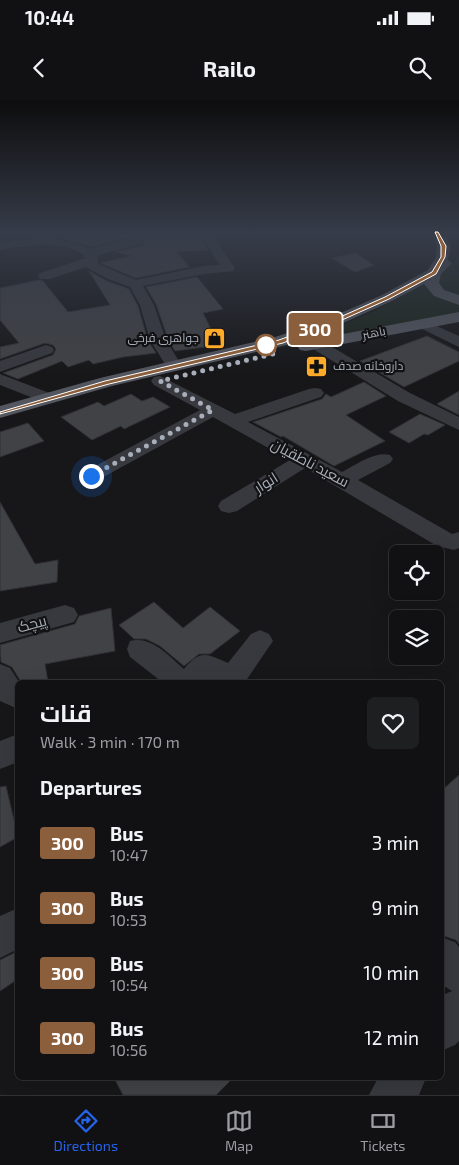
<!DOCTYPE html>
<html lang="en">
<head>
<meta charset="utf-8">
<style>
  :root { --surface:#111113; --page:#1e1f21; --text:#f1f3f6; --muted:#9c9da0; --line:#303133; --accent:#2563eb }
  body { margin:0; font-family:"Exo 2",Cairo,sans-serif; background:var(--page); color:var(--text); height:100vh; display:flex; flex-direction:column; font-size:19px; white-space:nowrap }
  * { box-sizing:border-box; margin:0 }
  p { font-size:16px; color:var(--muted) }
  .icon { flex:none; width:28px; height:28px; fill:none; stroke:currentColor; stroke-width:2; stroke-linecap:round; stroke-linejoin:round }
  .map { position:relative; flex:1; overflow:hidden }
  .panel { position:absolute; left:15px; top:580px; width:429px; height:400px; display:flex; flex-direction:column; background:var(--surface); border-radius:8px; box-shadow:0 5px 20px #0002,0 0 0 1px var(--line) }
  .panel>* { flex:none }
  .badge { padding:0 10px; border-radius:4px; font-size:18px; line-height:32px }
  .buttons { position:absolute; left:389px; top:445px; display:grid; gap:10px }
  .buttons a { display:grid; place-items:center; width:55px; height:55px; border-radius:8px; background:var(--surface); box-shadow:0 5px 20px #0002,0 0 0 1px var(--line); font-size:25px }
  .you { position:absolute; width:25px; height:25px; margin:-12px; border:4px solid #fff; border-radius:50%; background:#1a73e8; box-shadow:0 0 0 8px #1a73e833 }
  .map>.badge { position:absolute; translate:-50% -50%; box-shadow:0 0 0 2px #fff }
  h2 { padding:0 25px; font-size:19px; line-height:45px }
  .round { display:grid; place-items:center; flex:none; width:52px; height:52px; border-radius:8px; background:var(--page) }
  .headline { display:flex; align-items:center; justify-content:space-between; height:85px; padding:0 25px }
  h1 { font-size:24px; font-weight:700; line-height:38px }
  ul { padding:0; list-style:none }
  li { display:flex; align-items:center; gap:15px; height:65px; padding:0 25px }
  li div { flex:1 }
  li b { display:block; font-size:19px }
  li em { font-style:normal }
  li .badge { min-width:55px; font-weight:700; text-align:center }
  .status { display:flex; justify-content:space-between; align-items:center; height:35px; padding:0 25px; background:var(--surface); direction:ltr }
  .status svg { height:14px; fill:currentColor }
  header { display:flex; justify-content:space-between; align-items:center; height:65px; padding:0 25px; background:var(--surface); font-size:22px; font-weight:700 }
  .menu { display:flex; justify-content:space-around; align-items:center; height:70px; border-top:1px solid var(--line); background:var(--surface); font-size:14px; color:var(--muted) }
  .menu a { display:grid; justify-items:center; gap:2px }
  .menu .current { color:var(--accent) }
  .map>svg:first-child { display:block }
</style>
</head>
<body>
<div class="status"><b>10:44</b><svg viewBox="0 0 49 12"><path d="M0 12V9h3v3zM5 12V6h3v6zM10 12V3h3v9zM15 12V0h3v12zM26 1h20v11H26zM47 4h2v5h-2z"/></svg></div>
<header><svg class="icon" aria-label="back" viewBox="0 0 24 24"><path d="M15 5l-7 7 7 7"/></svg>Railo<svg class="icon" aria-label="search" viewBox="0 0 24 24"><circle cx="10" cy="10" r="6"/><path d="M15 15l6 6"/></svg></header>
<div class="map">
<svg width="459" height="995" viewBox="0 0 459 995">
  <rect width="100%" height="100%" fill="#171719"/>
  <path fill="#1c251d" d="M 459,158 L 459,198 C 454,195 444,193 440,189 C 429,178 451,163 459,158 Z
    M 425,181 L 459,202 L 459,213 L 348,233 L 252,254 C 310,237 376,217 425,181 Z"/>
  <path fill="#414246" stroke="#313135" d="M 64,133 L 197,133 L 208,150 L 177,152 L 189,167 L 136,178 L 100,163 L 131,156 L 116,152 L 141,146 L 145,140 L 141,136 L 137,135 L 91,147 L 64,139 Z
    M 355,153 L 374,165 L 355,172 L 332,158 Z
    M 89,171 L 107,181 L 129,189 L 138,206 L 148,241 L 156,253 L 123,257 L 93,264 L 89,260 L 68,267 L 62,261 L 18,279 L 3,273 L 53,255 L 56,249 L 53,245 L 45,243 L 0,259 L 0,247 L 19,243 L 0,220 L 0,188 L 39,180 L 43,181 L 68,212 L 110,205 Z
    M 197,177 L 223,209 L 203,213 L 219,245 L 175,251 L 168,239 L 156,204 L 146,187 Z
    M 427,236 L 459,252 L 459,261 L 404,287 L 360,261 Z
    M 364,282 L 386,296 L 346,315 L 385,341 L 334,366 L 283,336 L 281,337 L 253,322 L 322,299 L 326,294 L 331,297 Z
    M 459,291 L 459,315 L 437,304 Z
    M 131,294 L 142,301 L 153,297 L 170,307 L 124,329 L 121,326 L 92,340 L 61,317 L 98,302 L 104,306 Z
    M 420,314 L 445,325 L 428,335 L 424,334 L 409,343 L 389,332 Z
    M 28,323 L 44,341 L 0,357 L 0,332 Z
    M 0,402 L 35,464 L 58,460 L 57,482 L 0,491 Z
    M 154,502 L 183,528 L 210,507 L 240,531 L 210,554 L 199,554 L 184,566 L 160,546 L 146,539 L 134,539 L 119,525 Z
    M 111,508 L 115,551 L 45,564 L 48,582 L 21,582 L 12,567 L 1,562 L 0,545 L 75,524 L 79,516 Z
    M 459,675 L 459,844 L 456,840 L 441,835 L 441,691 Z
    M 6,686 L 18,737 L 0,747 L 0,687 Z
    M 18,851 L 18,879 L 0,891 L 0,860 Z
    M 114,978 L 233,978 L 216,995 L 123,995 Z"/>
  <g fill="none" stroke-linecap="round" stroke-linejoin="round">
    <path fill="#38393f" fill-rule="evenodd" d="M 199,133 L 211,133 L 235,168 L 234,171 L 204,174 L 143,186 L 154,205 L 166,240 L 182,266 L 180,269 L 168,269 L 150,240 L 140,205 L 130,187 L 108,179 L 86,167 L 50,179 L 40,179 L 38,176 L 40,173 L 86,158 C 71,139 21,146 0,150 L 0,142 L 47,138 L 75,143 L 90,149 L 137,137 L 141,138 L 143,141 L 141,144 L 98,155 L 98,164 L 136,180 L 204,166 L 220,165 Z
      M 290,133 L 279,137 L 273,134 L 274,133 Z
      M 423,220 L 459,236 L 459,247 L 418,227 L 416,224 L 418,221 Z
      M 316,239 L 322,241 L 410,293 L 459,317 L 459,330 L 398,301 L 310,247 L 308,244 L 310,241 Z
      M 46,245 L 52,247 L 54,250 L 52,253 L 0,272 L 0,261 Z
      M 0,274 L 52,294 L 55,298 L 52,302 L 46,303 L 0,285 Z
      M 160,276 L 235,314 L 309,289 L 315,288 L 321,289 L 324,293 L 321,297 L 248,322 L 342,372 C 356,365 374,351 390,355 L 393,359 L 390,363 L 358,380 L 452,434 L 459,432 L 459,448 L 454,450 L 437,446 L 305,368 L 237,411 L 229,413 L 221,411 L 218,406 L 221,401 L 290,360 L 213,317 L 98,380 L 91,382 L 84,380 L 81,376 L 84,372 L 200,310 L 154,285 L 151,281 L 154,277 Z
      M 65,505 L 74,508 L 78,515 L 74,522 L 0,543 L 0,523 Z
      M 260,530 L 269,534 L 273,541 L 245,582 L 217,582 L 209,579 L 206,582 L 162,582 L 130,557 L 127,549 L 130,541 C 151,535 169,556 184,569 C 201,549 206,554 228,563 L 251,534 Z
      M 0,564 L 10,568 L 19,582 L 18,582 L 18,609 L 0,601 Z
      M 18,634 L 18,662 L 0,669 L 0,641 Z
      M 18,808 L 18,849 L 0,858 L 0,816 Z
      M 441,837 L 455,842 L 459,847 L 459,941 L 455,945 L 441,951 L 441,898 L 445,894 L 452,891 L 441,884 Z
      M 378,978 L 426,978 L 419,995 L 369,995 Z"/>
    <path fill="#53565e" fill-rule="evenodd" d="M 431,133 L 444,133 L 451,146 L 448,160 L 452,163 L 441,174 L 439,183 L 444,190 L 459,195 L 459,205 L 434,196 L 424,184 L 392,201 L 330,229 L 286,245 L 112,286 L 0,318 L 0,306 L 100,278 L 275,237 L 318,223 L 382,195 L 428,170 L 436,157 L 437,146 Z
      M 459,212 L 459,222 L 306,251 L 300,250 L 297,246 L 300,242 L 306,241 Z"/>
  </g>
  <linearGradient id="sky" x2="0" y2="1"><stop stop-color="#0d0d0e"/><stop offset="0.49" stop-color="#363c49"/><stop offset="1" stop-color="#363c49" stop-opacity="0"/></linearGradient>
  <rect width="459" height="273" fill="url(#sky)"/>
  <path fill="#8b5e3c" stroke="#fff" d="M 435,132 L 438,132 L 446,146 L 445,157 L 436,174 L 389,199 L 342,220 L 283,243 L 109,284 L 0,314 L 0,312 L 105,281 L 279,240 L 338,218 L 385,197 L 432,172 L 441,157 L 441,146 Z"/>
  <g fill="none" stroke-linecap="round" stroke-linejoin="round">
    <path stroke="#a8afba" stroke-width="5" stroke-dasharray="0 9" d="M 91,376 L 213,310 L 160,281 L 277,253 L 266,245"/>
  </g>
  <defs>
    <symbol id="shop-square" viewBox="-11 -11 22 22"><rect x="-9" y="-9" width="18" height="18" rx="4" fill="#ffab29" stroke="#121214"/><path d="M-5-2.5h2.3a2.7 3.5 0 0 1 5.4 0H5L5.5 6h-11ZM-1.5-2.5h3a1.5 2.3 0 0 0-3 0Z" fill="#111"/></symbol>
    <symbol id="pharmacy-square" viewBox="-11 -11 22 22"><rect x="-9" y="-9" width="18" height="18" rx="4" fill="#ffab29" stroke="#121214"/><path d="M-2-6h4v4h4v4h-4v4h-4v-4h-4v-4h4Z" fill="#111"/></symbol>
  </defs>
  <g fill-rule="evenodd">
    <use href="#shop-square" x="202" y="226" width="25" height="25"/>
    <use href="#pharmacy-square" x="304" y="254" width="25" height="25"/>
  </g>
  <circle fill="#fff" stroke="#8b5e3c" stroke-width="2.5" cx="266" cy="245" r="10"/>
  <g text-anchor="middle" stroke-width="4.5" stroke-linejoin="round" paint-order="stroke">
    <g font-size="12" fill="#a8afba" stroke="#121214">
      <text transform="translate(374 233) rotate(-11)" y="4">باهنر</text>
    </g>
    <g font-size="12" fill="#a8afba" stroke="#121214" text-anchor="end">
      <text x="199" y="242">جواهری فرخی</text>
      <text x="333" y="270" text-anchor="start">داروخانه صدف</text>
    </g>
    <g font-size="15" fill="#a8afba" stroke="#121214">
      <text transform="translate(310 363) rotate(28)" y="5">سعید ناطقیان</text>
      <text transform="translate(266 383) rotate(-32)" y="5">انوار</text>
      <text transform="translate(32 524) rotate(-15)" y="5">پیچک</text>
    </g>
  </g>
</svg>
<div class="buttons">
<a><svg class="icon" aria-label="locate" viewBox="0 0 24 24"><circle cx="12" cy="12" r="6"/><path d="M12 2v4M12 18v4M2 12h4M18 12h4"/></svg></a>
<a><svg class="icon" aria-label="layers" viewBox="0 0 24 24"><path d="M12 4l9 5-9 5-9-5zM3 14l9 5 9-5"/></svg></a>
</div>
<div class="you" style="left:91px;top:376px"></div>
<b class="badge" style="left:315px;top:229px;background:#8b5e3c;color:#fff">300</b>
<section class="panel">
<div class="headline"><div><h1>قنات</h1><p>Walk · 3 min · 170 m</p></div><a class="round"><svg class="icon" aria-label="heart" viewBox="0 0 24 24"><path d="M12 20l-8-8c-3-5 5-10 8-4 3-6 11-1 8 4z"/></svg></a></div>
<h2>Departures</h2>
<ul>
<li><span class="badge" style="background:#8b5e3c;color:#fff">300</span><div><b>Bus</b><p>10:47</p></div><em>3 min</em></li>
<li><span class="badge" style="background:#8b5e3c;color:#fff">300</span><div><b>Bus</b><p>10:53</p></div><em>9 min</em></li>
<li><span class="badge" style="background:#8b5e3c;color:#fff">300</span><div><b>Bus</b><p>10:54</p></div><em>10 min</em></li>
<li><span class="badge" style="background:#8b5e3c;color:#fff">300</span><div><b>Bus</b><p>10:56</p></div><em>12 min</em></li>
</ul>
</section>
</div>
<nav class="menu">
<a class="current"><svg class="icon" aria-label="directions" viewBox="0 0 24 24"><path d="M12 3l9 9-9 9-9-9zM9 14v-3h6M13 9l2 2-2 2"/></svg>Directions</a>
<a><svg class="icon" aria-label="map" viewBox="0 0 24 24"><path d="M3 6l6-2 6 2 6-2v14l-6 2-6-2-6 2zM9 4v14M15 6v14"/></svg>Map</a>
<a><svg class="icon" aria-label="tickets" viewBox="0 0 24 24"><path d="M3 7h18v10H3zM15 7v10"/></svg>Tickets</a>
</nav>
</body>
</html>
